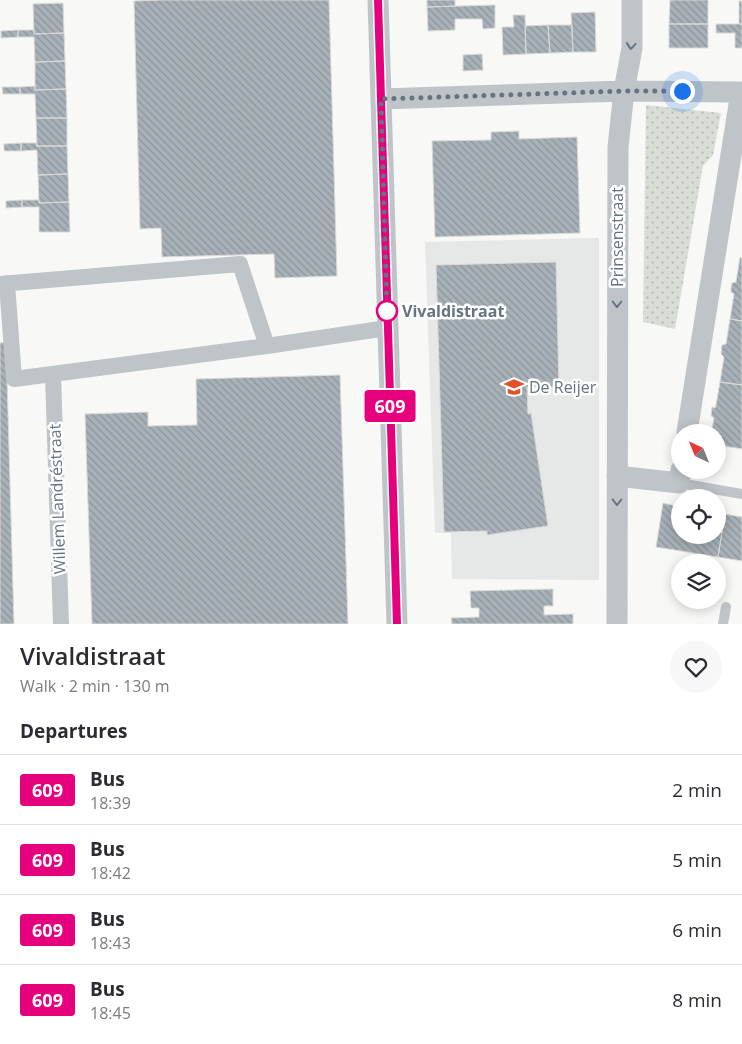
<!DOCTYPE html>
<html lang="en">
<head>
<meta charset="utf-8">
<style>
  :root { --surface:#fff; --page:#f7f7f7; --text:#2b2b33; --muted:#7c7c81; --line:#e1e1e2 }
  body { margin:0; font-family:"Open Sans",sans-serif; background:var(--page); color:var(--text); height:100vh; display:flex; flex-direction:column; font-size:19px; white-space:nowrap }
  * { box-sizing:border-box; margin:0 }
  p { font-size:16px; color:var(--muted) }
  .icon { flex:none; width:28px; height:28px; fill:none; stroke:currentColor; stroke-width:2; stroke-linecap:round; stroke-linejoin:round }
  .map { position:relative; height:624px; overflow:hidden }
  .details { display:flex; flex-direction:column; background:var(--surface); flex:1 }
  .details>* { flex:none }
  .badge { padding:0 10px; border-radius:4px; font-size:18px; line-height:32px }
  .needle { width:32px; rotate:317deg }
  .controls { position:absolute; left:671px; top:424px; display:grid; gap:10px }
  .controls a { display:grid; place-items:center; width:55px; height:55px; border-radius:50%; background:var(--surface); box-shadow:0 2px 12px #0003; font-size:25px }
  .you { position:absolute; width:25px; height:25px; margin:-12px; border:4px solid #fff; border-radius:50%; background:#1a73e8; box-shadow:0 0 0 8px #1a73e833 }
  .map>.badge { position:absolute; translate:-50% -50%; box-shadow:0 0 0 2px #fff }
  h2 { padding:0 20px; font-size:19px; line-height:45px }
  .round { display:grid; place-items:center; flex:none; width:52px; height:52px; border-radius:26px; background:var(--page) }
  .head { display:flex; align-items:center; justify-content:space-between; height:85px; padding:0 20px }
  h1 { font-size:24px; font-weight:600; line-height:38px }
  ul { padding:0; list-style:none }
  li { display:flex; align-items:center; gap:15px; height:70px; padding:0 20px; border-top:1px solid var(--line) }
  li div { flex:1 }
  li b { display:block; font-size:19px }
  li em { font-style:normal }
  li .badge { min-width:55px; font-weight:700; text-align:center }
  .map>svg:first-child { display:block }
</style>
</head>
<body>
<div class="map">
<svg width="742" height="624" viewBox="0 0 742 624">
  <defs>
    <pattern id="grass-dots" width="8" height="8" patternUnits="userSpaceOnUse" patternTransform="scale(1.25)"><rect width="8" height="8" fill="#d8ddd5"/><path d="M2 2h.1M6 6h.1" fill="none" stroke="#b3b8b2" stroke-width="1.8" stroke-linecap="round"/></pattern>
    <pattern id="building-back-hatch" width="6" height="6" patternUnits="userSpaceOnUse" patternTransform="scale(1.25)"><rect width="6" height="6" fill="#a8b1b7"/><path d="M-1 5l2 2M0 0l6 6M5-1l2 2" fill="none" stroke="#8c959a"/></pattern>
  </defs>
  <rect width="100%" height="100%" fill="#f8f8f6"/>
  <path fill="#e6e7e7" d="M 599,238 L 599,580 L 452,579 L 451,533 L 435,533 L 425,242 Z"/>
  <path fill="url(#grass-dots)" d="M 646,105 L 721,113 L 713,155 L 703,166 L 675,329 L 643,322 Z"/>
  <path fill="url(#building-back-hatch)" stroke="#dadad8" d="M 162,0 L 329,0 L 337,276 L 275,278 L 274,254 L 162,257 L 161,228 L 140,229 L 134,1 Z
    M 427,0 L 455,0 L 455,6 L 427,7 Z
    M 670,0 L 708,0 L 708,24 L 669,24 Z
    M 739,1 L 742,1 L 742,24 L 739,24 Z
    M 63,3 L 64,33 L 34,34 L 33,4 Z
    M 495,5 L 495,28 L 483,29 L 482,19 L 455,19 L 455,30 L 428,31 L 427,7 Z
    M 595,12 L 596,52 L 573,52 L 571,13 Z
    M 513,15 L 525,15 L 526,54 L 503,55 L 502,27 L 514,27 Z
    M 669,24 L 708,24 L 708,48 L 669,48 Z
    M 716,24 L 742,24 L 742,48 L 735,48 L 735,33 L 716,33 Z
    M 548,25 L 572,25 L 573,52 L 550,53 Z
    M 548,25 L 550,53 L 526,54 L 525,26 Z
    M 18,30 L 18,37 L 1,38 L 1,31 Z
    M 18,30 L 34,30 L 34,34 L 64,33 L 65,61 L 35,62 L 34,37 L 18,37 Z
    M 482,54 L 483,70 L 463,71 L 463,55 Z
    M 65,61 L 66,89 L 35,90 L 35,62 Z
    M 35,86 L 35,90 L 66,89 L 67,118 L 36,118 L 35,94 L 20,94 L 20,87 Z
    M 2,87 L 20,87 L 20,94 L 3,94 Z
    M 36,118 L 67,118 L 67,146 L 37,146 Z
    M 519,131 L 519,139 L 577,137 L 580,233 L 435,237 L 432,141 L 491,140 L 491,132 Z
    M 21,143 L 21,151 L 4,151 L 4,144 Z
    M 21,143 L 37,143 L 37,146 L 67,146 L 68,174 L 38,175 L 37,150 L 21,151 Z
    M 68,174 L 69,202 L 39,203 L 38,175 Z
    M 22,200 L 22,207 L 6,208 L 6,201 Z
    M 22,200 L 39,200 L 39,203 L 69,202 L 70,232 L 39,232 L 39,207 L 22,207 Z
    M 740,257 L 742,258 L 742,321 L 730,319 L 734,294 L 731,292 L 731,288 L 732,283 L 736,282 Z
    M 556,262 L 559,387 L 527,387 L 528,414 L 531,413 L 548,526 L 487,535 L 487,531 L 444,532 L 436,265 Z
    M 730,319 L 742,321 L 742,385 L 720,382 L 724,357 L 721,354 L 722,345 L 726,344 Z
    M 6,342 L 14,624 L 0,624 L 0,343 Z
    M 340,375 L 348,624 L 92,624 L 85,414 L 148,412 L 148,426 L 197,425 L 196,379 Z
    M 720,382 L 742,385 L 742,449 L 718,445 L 718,432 L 711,432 L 714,419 L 713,417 L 711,416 L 712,407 L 715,408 L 716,405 Z
    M 663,503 L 680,507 L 680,535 L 718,535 L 718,513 L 725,514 L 718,557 L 656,547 Z
    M 725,514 L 742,517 L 742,561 L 718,557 Z
    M 553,589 L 553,606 L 544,606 L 544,615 L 573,614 L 573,624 L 452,624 L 451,618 L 479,617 L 479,608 L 471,608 L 470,591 Z"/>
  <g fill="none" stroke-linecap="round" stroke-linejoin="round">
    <path stroke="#bfc4c8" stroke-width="10" d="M 679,483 L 742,494
      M 723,624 L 726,607"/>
    <path stroke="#bfc4c8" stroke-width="16" d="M 7,283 L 14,379 L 267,346
      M 0,284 L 240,264 L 267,346 L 387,328
      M 53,375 L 61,624"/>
    <path stroke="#bfc4c8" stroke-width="21" d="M 378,0 L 397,624
      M 381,99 L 624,91 L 742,92
      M 687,432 L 741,92
      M 617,476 L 679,483 L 681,470
      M 617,624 L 618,147 L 624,91 L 632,48 L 632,0"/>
  </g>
  <defs><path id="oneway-chevron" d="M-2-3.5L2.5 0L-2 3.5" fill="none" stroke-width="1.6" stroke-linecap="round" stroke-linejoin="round" transform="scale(1.25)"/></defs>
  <g stroke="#647480">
    <use href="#oneway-chevron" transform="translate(631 46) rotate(95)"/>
    <use href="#oneway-chevron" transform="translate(617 304) rotate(90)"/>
    <use href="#oneway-chevron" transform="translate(617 502) rotate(90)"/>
  </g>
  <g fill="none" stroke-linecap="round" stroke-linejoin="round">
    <defs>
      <path id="line" d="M 378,0 L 397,624"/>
    </defs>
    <use href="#line" stroke="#fff" stroke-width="11"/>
    <use href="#line" stroke="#e6007e" stroke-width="8"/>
    <path stroke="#647480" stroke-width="5" stroke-dasharray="0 9" d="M 387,311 L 381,99 L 624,91 L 682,91"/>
  </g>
  <defs>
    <symbol id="school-bare" viewBox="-9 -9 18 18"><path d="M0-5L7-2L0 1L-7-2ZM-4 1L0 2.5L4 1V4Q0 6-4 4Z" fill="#e0522e" stroke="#fff" stroke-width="2.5" paint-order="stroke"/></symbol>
  </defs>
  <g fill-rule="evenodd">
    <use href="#school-bare" x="500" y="373" width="28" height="28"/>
  </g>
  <circle fill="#fff" stroke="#e6007e" stroke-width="2.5" cx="387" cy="311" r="10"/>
  <g text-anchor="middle" stroke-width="5" stroke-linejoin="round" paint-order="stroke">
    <g font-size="16" fill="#647480" stroke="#fff">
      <text transform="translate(617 237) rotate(-90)" y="6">Prinsenstraat</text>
      <text transform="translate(57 499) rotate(-92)" y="6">Willem Landréstraat</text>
    </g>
    <g font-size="16" font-weight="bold" fill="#647480" stroke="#fff" text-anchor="start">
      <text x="402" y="317">Vivaldistraat</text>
    </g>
    <g font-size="16" fill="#647480" stroke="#fff" text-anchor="start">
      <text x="529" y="393">De Reijer</text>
    </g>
  </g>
</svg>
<div class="controls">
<a><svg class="needle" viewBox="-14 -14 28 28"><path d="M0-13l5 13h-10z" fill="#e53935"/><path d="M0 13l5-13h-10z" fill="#7c7c81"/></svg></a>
<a><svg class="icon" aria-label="locate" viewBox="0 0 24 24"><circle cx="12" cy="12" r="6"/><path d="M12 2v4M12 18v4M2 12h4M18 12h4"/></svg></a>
<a><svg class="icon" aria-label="layers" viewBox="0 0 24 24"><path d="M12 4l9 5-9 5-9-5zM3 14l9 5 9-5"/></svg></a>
</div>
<div class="you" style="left:682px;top:91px"></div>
<b class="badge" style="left:390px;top:406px;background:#e6007e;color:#fff">609</b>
</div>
<section class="details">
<div class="head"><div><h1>Vivaldistraat</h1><p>Walk · 2 min · 130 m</p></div><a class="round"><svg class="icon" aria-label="heart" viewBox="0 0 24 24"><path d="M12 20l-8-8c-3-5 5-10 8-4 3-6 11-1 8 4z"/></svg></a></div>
<h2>Departures</h2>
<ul>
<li><span class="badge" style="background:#e6007e;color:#fff">609</span><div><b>Bus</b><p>18:39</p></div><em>2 min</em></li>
<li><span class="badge" style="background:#e6007e;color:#fff">609</span><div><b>Bus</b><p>18:42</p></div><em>5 min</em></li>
<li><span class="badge" style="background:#e6007e;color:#fff">609</span><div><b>Bus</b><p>18:43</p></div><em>6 min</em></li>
<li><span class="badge" style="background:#e6007e;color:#fff">609</span><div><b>Bus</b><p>18:45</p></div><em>8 min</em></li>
</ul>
</section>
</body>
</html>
